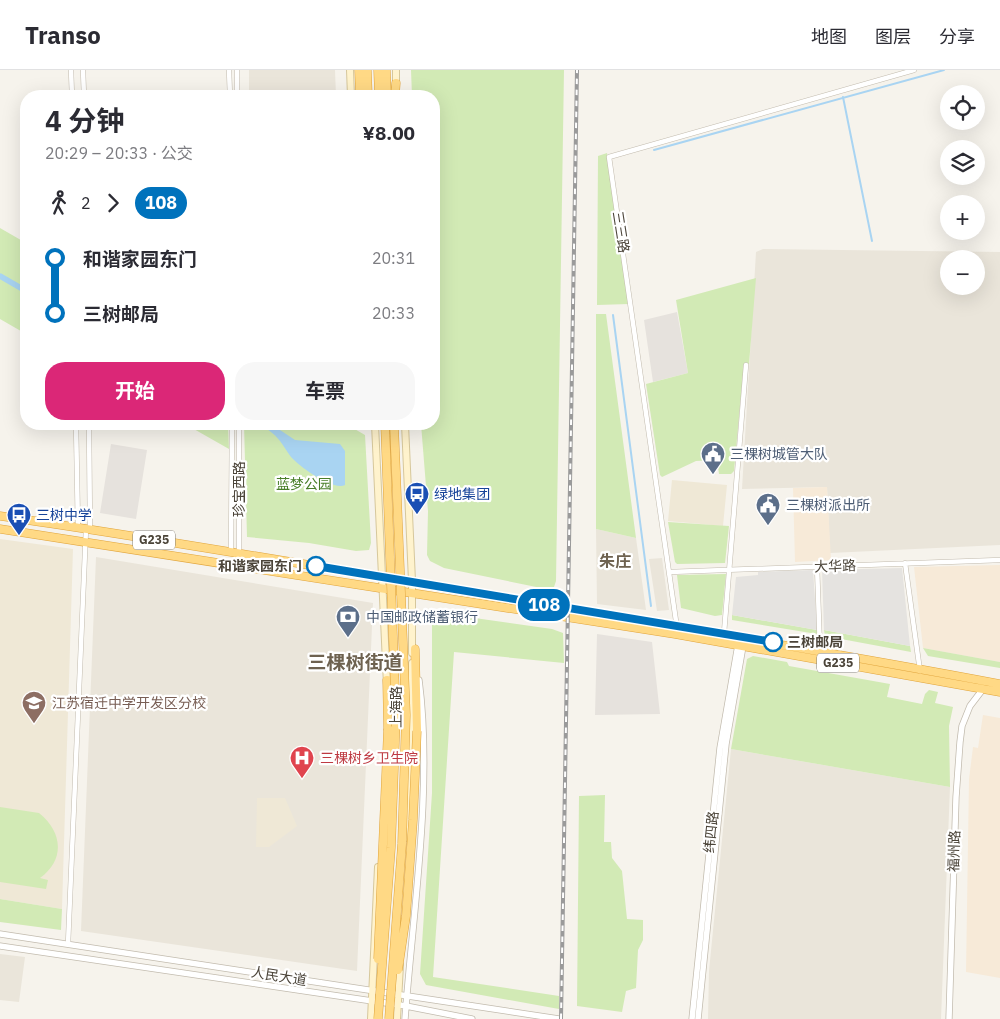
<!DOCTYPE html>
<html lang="zh">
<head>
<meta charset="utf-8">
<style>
  :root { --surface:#fff; --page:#f7f7f7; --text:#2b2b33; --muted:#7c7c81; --line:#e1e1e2; --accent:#db2777 }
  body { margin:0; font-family:"IBM Plex Sans","Noto Sans SC",sans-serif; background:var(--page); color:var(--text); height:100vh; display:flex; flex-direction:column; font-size:19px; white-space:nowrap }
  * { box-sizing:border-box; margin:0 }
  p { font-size:16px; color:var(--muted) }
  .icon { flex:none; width:28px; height:28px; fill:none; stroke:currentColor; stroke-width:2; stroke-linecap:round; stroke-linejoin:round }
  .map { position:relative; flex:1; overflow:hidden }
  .drawer { position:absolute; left:20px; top:20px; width:420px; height:340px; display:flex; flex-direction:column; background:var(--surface); border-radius:20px; box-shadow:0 5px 20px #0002 }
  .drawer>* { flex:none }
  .badge { padding:0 10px; border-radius:16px; font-size:18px; line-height:32px }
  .tools { position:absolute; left:940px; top:15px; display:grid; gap:10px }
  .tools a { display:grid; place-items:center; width:45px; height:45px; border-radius:50%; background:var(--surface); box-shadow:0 5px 20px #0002; font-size:25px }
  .map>.badge { position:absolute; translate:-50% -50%; box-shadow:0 0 0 2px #fff }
  .legs { display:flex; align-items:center; gap:8px; height:55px; padding:0 25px; font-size:16px }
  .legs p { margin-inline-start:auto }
  .overview { display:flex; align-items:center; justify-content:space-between; height:85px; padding:0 25px }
  h1 { font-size:28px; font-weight:700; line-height:38px }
  .action { display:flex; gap:10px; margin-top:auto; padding:10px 25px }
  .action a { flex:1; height:58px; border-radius:20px; background:var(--accent); color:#fff; font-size:20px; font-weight:700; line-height:58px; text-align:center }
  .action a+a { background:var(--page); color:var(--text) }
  ul { padding:0 25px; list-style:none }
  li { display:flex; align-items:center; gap:18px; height:55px; font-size:19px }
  li i { display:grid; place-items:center; width:8px; height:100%; margin:0 6px; background:currentColor }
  li i::after { content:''; width:12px; height:12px; margin:-6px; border:4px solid; border-radius:50%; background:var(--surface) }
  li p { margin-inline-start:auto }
  li:first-child i { background:linear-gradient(#0000 50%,currentColor 0) }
  li:last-child i { background:linear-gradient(currentColor 50%,#0000 0) }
  header { display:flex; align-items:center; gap:30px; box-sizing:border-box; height:70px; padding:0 25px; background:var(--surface); border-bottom:1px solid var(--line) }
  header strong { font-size:24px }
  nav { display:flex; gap:28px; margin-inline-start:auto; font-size:18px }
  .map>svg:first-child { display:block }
</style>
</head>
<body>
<header>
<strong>Transo</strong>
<nav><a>地图</a><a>图层</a><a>分享</a></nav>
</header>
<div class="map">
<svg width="1000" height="949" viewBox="0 0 1000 949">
  <rect width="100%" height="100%" fill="#f6f3ec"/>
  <path fill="#eae5da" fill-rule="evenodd" d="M 249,0 L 335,0 L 336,26 L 249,26 Z
    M 763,179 L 1000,182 L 1000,475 L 830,483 L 827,417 L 742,419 L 756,182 ZM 949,189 L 976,189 L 976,216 L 949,216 Z
    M 596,459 L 636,468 L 646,540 L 597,534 Z
    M 96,487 L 373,533 L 357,901 L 81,861 Z
    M 662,488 L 669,540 L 657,541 L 649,489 Z
    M 731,679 L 950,717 L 941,949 L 708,949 L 709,901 Z
    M 0,884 L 25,887 L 19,932 L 0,930 Z"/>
  <path fill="#f7ead8" d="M 827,417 L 831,490 L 795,492 L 793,418 Z
    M 1000,495 L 1000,592 L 923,578 L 914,497 Z
    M 983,645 L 1000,648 L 1000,908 L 966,902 L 969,709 L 973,677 L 978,678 Z"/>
  <path fill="#e6e2dd" d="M 677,242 L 688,303 L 653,312 L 644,250 Z
    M 111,374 L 147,380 L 136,449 L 100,443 Z
    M 597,564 L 652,572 L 660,644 L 595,645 Z"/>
  <path fill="#efe8d6" d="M 672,410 L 727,415 L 723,456 L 668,451 Z
    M 0,469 L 73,479 L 62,839 L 0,829 Z
    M 257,728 L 285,728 L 297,756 L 269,777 L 256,777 Z"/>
  <path fill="#d2eab5" d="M 411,0 L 564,0 L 556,511 L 554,517 L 551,520 L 444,498 L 430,491 L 427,485 L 428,441 L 421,354 L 434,354 L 434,26 L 412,26 Z
    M 607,83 L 629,234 L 597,235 L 598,86 Z
    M 0,158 L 26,173 L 26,264 L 0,249 Z
    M 756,208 L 749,294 L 744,294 L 734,401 L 731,404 L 719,404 L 717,390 L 696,391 L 662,407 L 660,405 L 646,314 L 688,303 L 676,230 Z
    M 596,244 L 606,244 L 636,468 L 596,459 Z
    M 185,354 L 228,354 L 229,379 Z
    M 244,354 L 346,354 L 365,365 L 371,473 L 369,480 L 356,481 L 309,473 L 247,467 Z
    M 668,452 L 729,456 L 725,493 L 677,494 L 675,492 Z
    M 726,504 L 722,545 L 715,546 L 681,538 L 677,505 Z
    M 439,543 L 552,559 L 563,563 L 564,593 L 454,582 L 433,907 L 559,926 L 559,939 L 426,915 L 420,904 L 432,723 L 432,550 Z
    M 732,545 L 817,560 L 817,564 L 732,550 Z
    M 824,560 L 910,576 L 911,582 L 825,566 Z
    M 923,578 L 1000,592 L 1000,598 L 928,586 Z
    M 753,586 L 787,592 L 789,596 L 890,614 L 887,627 L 922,634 L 925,624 L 929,620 L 938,622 L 935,633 L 953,637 L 949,656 L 950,717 L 731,679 L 747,589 Z
    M 605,725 L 604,772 L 611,772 L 612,788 L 622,801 L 627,849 L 643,850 L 643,870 L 638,880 L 636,918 L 626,921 L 622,942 L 577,936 L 579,726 Z
    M 0,737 L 39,743 C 63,762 65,790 40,808 L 48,810 L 46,819 L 0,812 Z
    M 0,829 L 62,839 L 61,860 L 0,852 Z"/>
  <path fill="#e5e3e0" d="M 902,498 L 910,576 L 824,560 L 822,500 Z
    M 813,500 L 817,560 L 732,545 L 736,507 L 758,505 L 758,502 Z"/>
  <path fill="#a9d4f2" d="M 258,354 L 271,354 L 295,370 L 340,374 L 345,381 L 345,415 C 333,421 300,397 291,387 C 287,382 284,376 280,371 C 274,363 266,358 258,354 Z"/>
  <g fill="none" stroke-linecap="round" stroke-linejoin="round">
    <path stroke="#a9d4f2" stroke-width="2" d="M 843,27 L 872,171
      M 654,80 L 944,0
      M 613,245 L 651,536"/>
    <path stroke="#a9d4f2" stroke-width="5.5" d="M 0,206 L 26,221"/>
    <defs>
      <path id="minor" d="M 71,0 L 72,26
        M 83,0 L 84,26
        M 229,0 L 230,26
        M 237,0 L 237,26
        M 76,354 L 78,458
        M 89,354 L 90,460
        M 231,482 L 232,354
        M 239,484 L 239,354
        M 905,493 L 920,601
        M 817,496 L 820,580
        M 670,502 L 1000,490
        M 676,551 L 609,87 L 914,0
        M 724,563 L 746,295
        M 68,874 L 86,459"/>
      <path id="tertiary" d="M 0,864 L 559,949
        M 0,876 L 406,936 L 472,949
        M 405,949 C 413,840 433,717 419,610
        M 692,949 L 720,678 L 738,575
        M 698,949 L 726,674 L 743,576
        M 949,949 L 956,727 L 960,672 L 962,656 L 970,636 L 983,619"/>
      <path id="secondary" d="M 350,0 L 351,26
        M 396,0 L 396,18
        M 375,354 L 387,615
        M 405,354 L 412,511 L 412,583
        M 408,768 L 412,593
        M 371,949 L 378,797
        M 397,949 L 400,895"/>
      <path id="trunk" d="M 359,0 L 360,26
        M 367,0 L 368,26
        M 378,0 L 379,26
        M 386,0 L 387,26
        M 395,26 L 396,13
        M 0,446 C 187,473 372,506 558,537 C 706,562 853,586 1000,614
        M 0,459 L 675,564 L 1000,622
        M 415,579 L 417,661
        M 387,610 L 388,659"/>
    </defs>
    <use href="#minor" stroke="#c2bbae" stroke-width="5.5"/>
    <use href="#tertiary" stroke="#c2bbae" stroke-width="7"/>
    <use href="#secondary" stroke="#d6c79b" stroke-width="8"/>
    <use href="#trunk" stroke="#e0a43c" stroke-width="9"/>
    <use href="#minor" stroke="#fff" stroke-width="4.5"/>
    <use href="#tertiary" stroke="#fff" stroke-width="5.5"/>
    <use href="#secondary" stroke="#fff3cd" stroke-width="6"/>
    <use href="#trunk" stroke="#ffd985" stroke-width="8"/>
    <defs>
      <path id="rail" d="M 561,949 L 577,0"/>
    </defs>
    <use href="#rail" stroke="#9a9a9a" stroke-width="4"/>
    <use href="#rail" stroke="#fff" stroke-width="2" stroke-dasharray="5.5" stroke-linecap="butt"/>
    <defs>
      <path id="trunk-bridge" d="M 378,889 L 388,659
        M 398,900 L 406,846 L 413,750 L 417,661
        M 378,949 L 391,778 L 396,646 L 385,354
        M 389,949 L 402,774 L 406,645 L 394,354"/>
    </defs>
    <use href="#trunk-bridge" stroke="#e0a43c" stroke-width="9" stroke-linecap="butt"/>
    <use href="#trunk-bridge" stroke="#ffd985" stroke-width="8"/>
  </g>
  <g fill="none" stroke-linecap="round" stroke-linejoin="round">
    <defs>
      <path id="line-1" d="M 316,496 L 773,572"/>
    </defs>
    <use href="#line-1" stroke="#fff" stroke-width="11"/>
    <use href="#line-1" stroke="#0072bc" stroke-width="8"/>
  </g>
  <defs>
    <symbol id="civic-pin" viewBox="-11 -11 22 30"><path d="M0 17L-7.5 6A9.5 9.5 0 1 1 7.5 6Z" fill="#5c6f8a" stroke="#fff"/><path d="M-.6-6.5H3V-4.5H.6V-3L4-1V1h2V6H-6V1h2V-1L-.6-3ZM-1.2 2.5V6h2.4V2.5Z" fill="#fff"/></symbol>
    <symbol id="bus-pin" viewBox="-11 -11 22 30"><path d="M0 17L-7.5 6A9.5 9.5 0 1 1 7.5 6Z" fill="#1a4fb4" stroke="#fff"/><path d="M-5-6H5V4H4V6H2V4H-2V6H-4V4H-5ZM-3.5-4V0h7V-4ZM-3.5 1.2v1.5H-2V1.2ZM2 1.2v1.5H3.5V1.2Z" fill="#fff"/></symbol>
    <symbol id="bank-pin" viewBox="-11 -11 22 30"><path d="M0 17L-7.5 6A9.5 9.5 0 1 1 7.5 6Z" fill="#5c6f8a" stroke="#fff"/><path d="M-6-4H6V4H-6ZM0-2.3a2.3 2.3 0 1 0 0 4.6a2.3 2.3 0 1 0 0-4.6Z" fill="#fff"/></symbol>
    <symbol id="school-pin" viewBox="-11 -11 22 30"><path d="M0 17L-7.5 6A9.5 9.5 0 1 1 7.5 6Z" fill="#8d6e63" stroke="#fff"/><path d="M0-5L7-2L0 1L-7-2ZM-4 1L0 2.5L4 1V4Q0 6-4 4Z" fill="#fff"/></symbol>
    <symbol id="hospital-pin" viewBox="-11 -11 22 30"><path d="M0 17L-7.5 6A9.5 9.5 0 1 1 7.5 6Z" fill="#e0444e" stroke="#fff"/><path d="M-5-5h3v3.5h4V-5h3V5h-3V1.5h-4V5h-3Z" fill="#fff"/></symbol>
  </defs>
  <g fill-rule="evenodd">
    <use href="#civic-pin" x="699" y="370" width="28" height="38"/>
    <use href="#bus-pin" x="403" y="410" width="28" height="38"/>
    <use href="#civic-pin" x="754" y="421" width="28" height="38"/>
    <use href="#bus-pin" x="5" y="431" width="28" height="38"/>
    <use href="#bank-pin" x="334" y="533" width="28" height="38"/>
    <use href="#school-pin" x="20" y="619" width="28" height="38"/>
    <use href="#hospital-pin" x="288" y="674" width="28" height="38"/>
  </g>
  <g fill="#fff" stroke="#0072bc" stroke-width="2.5">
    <circle cx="316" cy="496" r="9"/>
    <circle cx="773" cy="572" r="9"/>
  </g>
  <g text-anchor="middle" stroke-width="4.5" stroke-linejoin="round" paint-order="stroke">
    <g fill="#fff" stroke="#817c74" stroke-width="1">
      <rect x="133" y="460.5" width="42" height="19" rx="4"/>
      <rect x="817" y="583.5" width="42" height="19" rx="4"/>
    </g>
    <g font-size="12" font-weight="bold" fill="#4b4439">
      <text x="154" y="474">G235</text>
      <text x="838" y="597">G235</text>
    </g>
    <g font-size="14" fill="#4b4439" stroke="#fff">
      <text transform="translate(621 162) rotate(81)" y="5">三三路</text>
      <text transform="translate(239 419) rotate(-90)" y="5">珍宝西路</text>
      <text transform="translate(835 496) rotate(-2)" y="5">大华路</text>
      <text transform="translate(396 637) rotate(-90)" y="5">上海路</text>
      <text transform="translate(711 762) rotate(-84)" y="5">纬四路</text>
      <text transform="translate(954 781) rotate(-88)" y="5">福州路</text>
      <text transform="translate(279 906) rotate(9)" y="5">人民大道</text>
    </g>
    <g font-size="14" fill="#4e5e75" stroke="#fff" text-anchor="start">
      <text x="730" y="389">三棵树城管大队</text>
      <text x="786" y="440">三棵树派出所</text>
      <text x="366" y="552">中国邮政储蓄银行</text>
    </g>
    <g font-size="14" fill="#4a7f2a" stroke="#fff">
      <text x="304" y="419">蓝梦公园</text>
    </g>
    <g font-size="14" fill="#164399" stroke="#fff" text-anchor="start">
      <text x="434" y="429">绿地集团</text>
      <text x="36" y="450">三树中学</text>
    </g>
    <g font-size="14" font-weight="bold" fill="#4b4439" stroke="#fff" text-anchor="end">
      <text x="302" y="501">和谐家园东门</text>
      <text x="787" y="577" text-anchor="start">三树邮局</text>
    </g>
    <g font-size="14" fill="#785e54" stroke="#fff" text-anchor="start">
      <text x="52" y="638">江苏宿迁中学开发区分校</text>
    </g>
    <g font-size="14" fill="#be3a42" stroke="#fff" text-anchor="start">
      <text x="320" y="693">三棵树乡卫生院</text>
    </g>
    <g font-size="16" font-weight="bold" fill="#6e6250" stroke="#fff">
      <text x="615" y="497">朱庄</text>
    </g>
    <g font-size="19" font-weight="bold" fill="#6e6250" stroke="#fff">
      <text x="355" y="599">三棵树街道</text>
    </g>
  </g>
</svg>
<div class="tools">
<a><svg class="icon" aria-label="locate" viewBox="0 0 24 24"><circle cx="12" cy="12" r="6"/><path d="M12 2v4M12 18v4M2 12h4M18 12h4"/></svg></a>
<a><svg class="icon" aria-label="layers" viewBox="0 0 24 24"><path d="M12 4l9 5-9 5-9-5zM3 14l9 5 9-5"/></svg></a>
<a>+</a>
<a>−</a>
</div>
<b class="badge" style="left:544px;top:535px;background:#0072bc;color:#fff">108</b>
<section class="drawer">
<div class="overview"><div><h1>4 分钟</h1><p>20:29 – 20:33 · 公交</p></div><b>¥8.00</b></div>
<div class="legs"><svg class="icon" aria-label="walk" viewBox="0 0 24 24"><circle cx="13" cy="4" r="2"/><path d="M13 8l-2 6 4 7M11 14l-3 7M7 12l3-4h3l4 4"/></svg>2<svg class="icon" aria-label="forward" viewBox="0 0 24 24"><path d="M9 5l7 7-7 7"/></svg><b class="badge" style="background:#0072bc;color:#fff">108</b></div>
<ul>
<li><i style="color:#0072bc"></i><b>和谐家园东门</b><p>20:31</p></li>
<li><i style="color:#0072bc"></i><b>三树邮局</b><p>20:33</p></li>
</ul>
<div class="action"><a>开始</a><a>车票</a></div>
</section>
</div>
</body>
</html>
